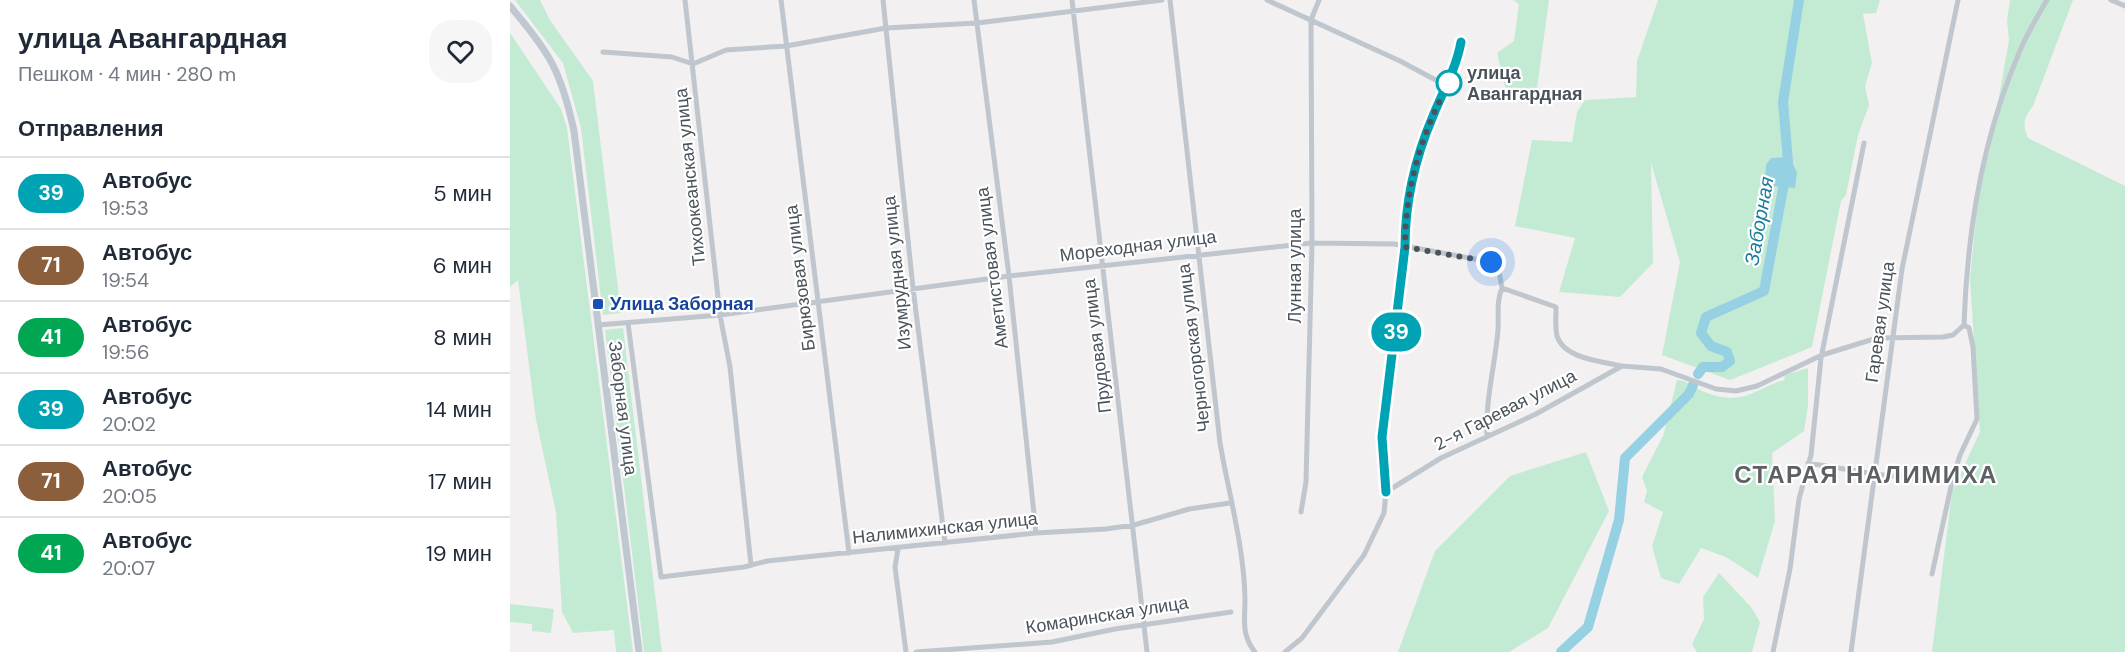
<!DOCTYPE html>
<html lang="ru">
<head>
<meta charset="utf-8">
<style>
  :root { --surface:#fff; --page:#f6f6f7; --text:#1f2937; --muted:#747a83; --line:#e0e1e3 }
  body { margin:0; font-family:"DM Sans",sans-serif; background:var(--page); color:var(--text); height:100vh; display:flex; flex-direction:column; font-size:22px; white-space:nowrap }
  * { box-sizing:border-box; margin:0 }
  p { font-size:20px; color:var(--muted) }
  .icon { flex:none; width:33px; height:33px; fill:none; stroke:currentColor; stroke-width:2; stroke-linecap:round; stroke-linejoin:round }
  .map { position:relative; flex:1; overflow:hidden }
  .side { display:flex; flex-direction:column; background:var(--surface); width:510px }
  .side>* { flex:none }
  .badge { padding:0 12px; border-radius:20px; font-size:21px; line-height:39px }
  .you { position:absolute; width:30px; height:30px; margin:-15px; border:4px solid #fff; border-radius:50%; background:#1a73e8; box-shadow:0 0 0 9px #1a73e833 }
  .map>.badge { position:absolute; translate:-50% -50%; box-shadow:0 0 0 3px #fff }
  h2 { padding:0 18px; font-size:22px; line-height:54px }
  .round { display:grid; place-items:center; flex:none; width:63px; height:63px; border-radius:24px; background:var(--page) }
  .summary { display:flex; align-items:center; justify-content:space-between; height:102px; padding:0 18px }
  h1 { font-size:28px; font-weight:800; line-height:45px }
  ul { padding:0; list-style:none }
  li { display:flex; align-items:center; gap:18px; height:72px; padding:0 18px; border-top:2px solid var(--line) }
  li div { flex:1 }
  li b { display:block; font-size:22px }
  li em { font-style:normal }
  li .badge { min-width:66px; font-weight:700; text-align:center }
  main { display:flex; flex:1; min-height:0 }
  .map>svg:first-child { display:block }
</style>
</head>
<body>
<main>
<section class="side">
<div class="summary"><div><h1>улица Авангардная</h1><p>Пешком · 4 мин · 280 m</p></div><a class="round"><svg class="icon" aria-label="heart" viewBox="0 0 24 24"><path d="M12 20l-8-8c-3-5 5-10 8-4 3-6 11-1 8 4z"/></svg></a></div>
<h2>Отправления</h2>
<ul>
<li><span class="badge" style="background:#00a3b4;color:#fff">39</span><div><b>Автобус</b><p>19:53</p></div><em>5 мин</em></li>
<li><span class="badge" style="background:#8b5e3c;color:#fff">71</span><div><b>Автобус</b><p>19:54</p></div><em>6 мин</em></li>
<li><span class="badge" style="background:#00a651;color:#fff">41</span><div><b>Автобус</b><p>19:56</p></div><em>8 мин</em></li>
<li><span class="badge" style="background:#00a3b4;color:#fff">39</span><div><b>Автобус</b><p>20:02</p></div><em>14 мин</em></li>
<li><span class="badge" style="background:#8b5e3c;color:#fff">71</span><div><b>Автобус</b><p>20:05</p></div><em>17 мин</em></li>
<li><span class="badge" style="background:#00a651;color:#fff">41</span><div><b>Автобус</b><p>20:07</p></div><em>19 мин</em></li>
</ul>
</section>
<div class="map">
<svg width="1615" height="652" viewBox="0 0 1615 652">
  <rect width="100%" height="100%" fill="#f2f0f0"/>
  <path fill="#c3ebd4" d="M 5,0 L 30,0 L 40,20 L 83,81 L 111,313 L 93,315 L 71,128 L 53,63 Z
    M 1003,0 L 1039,0 L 1025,103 L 995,87 L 987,53 L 1004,41 L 1009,4 Z
    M 1148,0 L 1370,0 L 1366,13 L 1353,14 L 1362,63 L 1355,86 L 1359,105 L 1348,135 L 1336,195 L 1331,201 L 1302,347 L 1220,380 L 1152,355 L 1170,262 L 1141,163 L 1143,263 L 1110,297 L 1049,292 L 1065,238 L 1005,226 L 1022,140 L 1062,142 L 1067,112 L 1075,100 L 1126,97 L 1127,61 Z
    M 1500,0 L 1563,0 L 1523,106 C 1514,117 1512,125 1518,138 L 1615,186 L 1615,652 L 1422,652 L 1442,492 L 1470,432 L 1460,279 L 1471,165 L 1479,154 L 1499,40 L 1497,21 Z
    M 0,33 L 51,109 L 57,128 L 123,652 L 106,652 L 104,630 L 63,633 L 52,612 L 46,512 L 26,420 L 8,280 L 0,287 Z
    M 113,328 L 152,652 L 134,652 L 95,330 Z
    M 1298,368 L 1298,406 L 1294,431 L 1262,453 L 1265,521 L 1248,578 L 1216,557 L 1191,548 L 1169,584 L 1151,578 L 1142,546 L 1153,512 L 1134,502 L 1137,491 L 1132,477 L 1153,436 L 1167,380 C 1177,380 1187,390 1197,393 C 1234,406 1243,390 1274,380 L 1275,375 Z
    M 1076,452 L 1099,511 L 1038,628 L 999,652 L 888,652 L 925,551 L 1000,476 Z
    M 1209,573 L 1241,607 L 1250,622 L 1242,652 L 1187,652 L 1182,644 L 1194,619 L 1193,597 Z
    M 0,604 L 44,609 L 41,633 L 22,631 L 22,624 L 0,622 Z"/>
  <path fill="#95d0e3" d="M 1280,157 L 1287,173 L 1285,188 L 1262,186 L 1255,180 L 1256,165 L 1261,158 Z"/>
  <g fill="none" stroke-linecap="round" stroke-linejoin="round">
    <path stroke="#95d0e3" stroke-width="10" d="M 1188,374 L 1193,367 L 1212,367 L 1220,361 L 1217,352 L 1201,346 L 1191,333 L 1196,317 L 1254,291 L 1278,162 L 1273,102 L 1289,0
      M 1051,652 L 1078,627 L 1109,520 L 1115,458 L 1179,394 L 1183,385"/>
    <path stroke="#c0c6cd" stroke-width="5" d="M 175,0 L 210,315 L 220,367 L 241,565
      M 271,0 L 339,553
      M 373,0 L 403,288 L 435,543
      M 464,0 L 499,276 L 526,533
      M 562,0 L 637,652
      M 660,0 L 710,443 C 719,495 734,547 735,599 C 735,620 731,635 745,652
      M 757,0 L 890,61 L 937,86
      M 1601,0 L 1615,6
      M 93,52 L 162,57 L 183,64 L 216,50 L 276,46 L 376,28 L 467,23 L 652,0
      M 992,288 L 1046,307 C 1046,316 1045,327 1047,336 C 1054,359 1092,361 1111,366
      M 118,323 L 151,577 L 234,567 L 257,561 L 526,533 L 596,529 L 624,525 L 679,509 L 720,503
      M 88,325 L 210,315 L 499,276 L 802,243 L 884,244 L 981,262 L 988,266 L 992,288
      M 977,437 C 975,400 985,366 988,330 C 989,315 986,302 992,288
      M 1298,463 L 1364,474 L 1442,482
      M 876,492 L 931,458 L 1026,414 L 1112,366 L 1151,369 L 1206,389 L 1226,391 L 1247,386 L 1312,355 L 1367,338 L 1433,337 L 1443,335 L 1454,325
      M 791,512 L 796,482 L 802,243 L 801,20 L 809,0
      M 388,549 L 385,567 L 396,652
      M 1422,574 L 1442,482 L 1450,455 L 1467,419 L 1463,347 L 1459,328 L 1454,325 C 1457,231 1472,139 1509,53 C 1516,35 1527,17 1537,0
      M 406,652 L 542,642 L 605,629 L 721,612
      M 775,652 L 792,638 L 854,555 L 874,513 L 876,492 L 872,437 L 895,247 C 895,218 899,187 906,159 C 917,119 943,84 951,42
      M 1263,652 L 1280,569 L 1289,499 L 1301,455 L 1311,358 L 1354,143
      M 1341,652 L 1392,269 L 1448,0"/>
    <path stroke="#bfc7d1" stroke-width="7" d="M 0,6 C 40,53 51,71 64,131 L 129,652"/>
  </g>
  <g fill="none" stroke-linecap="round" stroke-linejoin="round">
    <defs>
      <path id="line" d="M 876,492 L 872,437 L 895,247 C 895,202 905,158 923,116 C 933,91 946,69 951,42"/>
    </defs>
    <use href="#line" stroke="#fff" stroke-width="14"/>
    <use href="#line" stroke="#00a3b4" stroke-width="9"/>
    <path stroke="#4a525b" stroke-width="6" stroke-dasharray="0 10.8" d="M 939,83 C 911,134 895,189 895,247 L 981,262"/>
  </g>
  <circle fill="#fff" stroke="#00a3b4" stroke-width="3" cx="939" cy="83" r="12"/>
  <rect fill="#1a4fb4" stroke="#fff" stroke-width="2" x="82" y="298" width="12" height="12" rx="3"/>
  <g text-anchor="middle" stroke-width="4.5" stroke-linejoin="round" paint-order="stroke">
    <g font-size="18" font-weight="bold" fill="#4a525b" stroke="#fff" text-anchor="start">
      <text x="957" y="79">улица<tspan x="957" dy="21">Авангардная</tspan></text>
    </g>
    <g font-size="18" fill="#4a525b" stroke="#fff">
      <text transform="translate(180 177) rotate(-96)" y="6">Тихоокеанская улица</text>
      <text transform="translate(628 246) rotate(-7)" y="6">Мореходная улица</text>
      <text transform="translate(785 266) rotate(-90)" y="6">Лунная улица</text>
      <text transform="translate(482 268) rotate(-97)" y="6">Аметистовая улица</text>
      <text transform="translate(387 273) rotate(-96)" y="6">Изумрудная улица</text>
      <text transform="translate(290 278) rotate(-97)" y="6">Бирюзовая улица</text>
      <text transform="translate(1370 322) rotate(-82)" y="6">Гаревая улица</text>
      <text transform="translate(587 346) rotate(-97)" y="6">Прудовая улица</text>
      <text transform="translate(684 348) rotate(-97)" y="6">Черногорская улица</text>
      <text transform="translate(113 408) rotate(83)" y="6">Заборная улица</text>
      <text transform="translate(995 410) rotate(-27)" y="6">2-я Гаревая улица</text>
      <text transform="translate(435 528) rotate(-6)" y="6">Налимихинская улица</text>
      <text transform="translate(597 615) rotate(-9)" y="6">Комаринская улица</text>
    </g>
    <g font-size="18" font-weight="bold" fill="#164399" stroke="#fff" text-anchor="start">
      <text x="100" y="310">Улица Заборная</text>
    </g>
    <g font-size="20" font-style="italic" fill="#1b7d9c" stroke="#fff">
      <text transform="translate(1249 221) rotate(-80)" y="7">Заборная</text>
    </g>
    <g font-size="24" font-weight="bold" letter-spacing="1.5" fill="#5d6064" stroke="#fff">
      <text x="1356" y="483">СТАРАЯ НАЛИМИХА</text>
    </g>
  </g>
</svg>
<div class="you" style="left:981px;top:262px"></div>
<b class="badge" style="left:886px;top:332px;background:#00a3b4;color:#fff">39</b>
</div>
</main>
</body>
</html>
